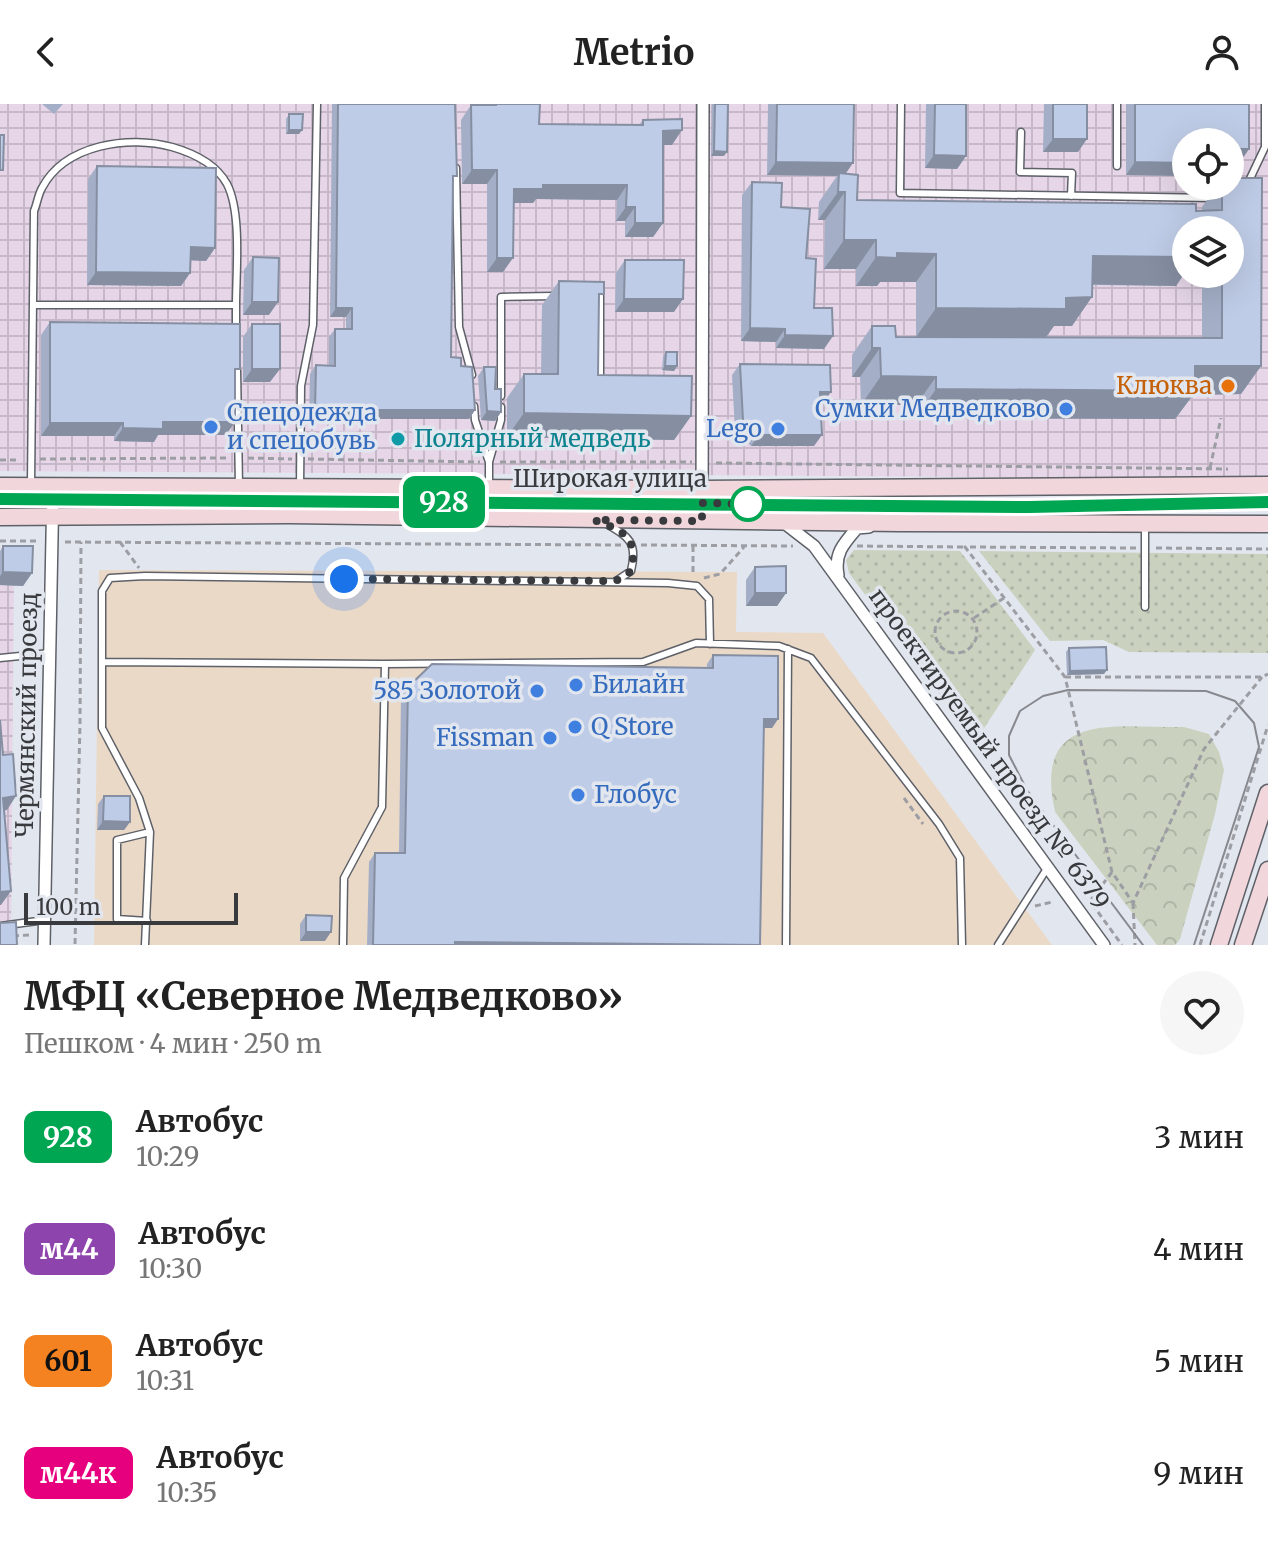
<!DOCTYPE html>
<html lang="ru">
<head>
<meta charset="utf-8">
<style>
  :root { --surface:#fff; --page:#f6f6f6; --text:#222; --muted:#767676 }
  body { margin:0; font-family:Merriweather,serif; background:var(--page); color:var(--text); height:100vh; display:flex; flex-direction:column; font-size:30px; white-space:nowrap }
  * { box-sizing:border-box; margin:0 }
  p { font-size:26px; color:var(--muted) }
  .icon { flex:none; width:44px; height:44px; fill:none; stroke:currentColor; stroke-width:2; stroke-linecap:round; stroke-linejoin:round }
  .map { position:relative; height:841px; overflow:hidden }
  .side { display:flex; flex-direction:column; background:var(--surface); flex:1 }
  .side>* { flex:none }
  .badge { padding:0 16px; border-radius:12px; font-size:28px; line-height:52px }
  .tools { position:absolute; left:1172px; top:24px; display:grid; gap:16px }
  .tools a { display:grid; place-items:center; width:72px; height:72px; border-radius:50%; background:var(--surface); box-shadow:0 8px 32px #0002; font-size:40px }
  .scale { position:absolute; left:24px; bottom:20px; width:214px; box-sizing:border-box; padding-left:8px; border:4px solid #393a3d; border-top:0; font-size:22px; line-height:28px; white-space:nowrap; color:#393a3d; -webkit-text-stroke:6px #e2e6ee; paint-order:stroke }
  .you { position:absolute; width:40px; height:40px; margin:-20px; border:6px solid #fff; border-radius:50%; background:#1a73e8; box-shadow:0 0 0 12px #1a73e833 }
  .map>.badge { position:absolute; translate:-50% -50%; box-shadow:0 0 0 4px #fff }
  .round { display:grid; place-items:center; flex:none; width:84px; height:84px; border-radius:42px; background:var(--page) }
  .headline { display:flex; align-items:center; justify-content:space-between; height:136px; padding:0 24px }
  h1 { font-size:38px; font-weight:700; line-height:60px }
  ul { padding:0; list-style:none }
  li { display:flex; align-items:center; gap:24px; height:112px; padding:0 24px }
  li div { flex:1 }
  li b { display:block; font-size:30px }
  li em { font-style:normal }
  li .badge { min-width:88px; font-weight:700; text-align:center }
  header { display:flex; justify-content:space-between; align-items:center; height:104px; padding:0 24px; background:var(--surface); font-size:36px; font-weight:700 }
  .map>svg:first-child { display:block }
</style>
</head>
<body>
<header><svg class="icon" aria-label="back" viewBox="0 0 24 24"><path d="M15 5l-7 7 7 7"/></svg>Metrio<svg class="icon" aria-label="person" viewBox="0 0 24 24"><circle cx="12" cy="8" r="4"/><path d="M4 21q1-7 8-7t8 7"/></svg></header>
<div class="map">
<svg width="1268" height="841" viewBox="0 0 1268 841">
  <defs>
    <pattern id="industrial-grid" width="8" height="8" patternUnits="userSpaceOnUse" patternTransform="scale(2)"><rect width="8" height="8" fill="#e6d6e8"/><path d="M0 4h8M4 0v8" fill="none" stroke="#c6b8c8"/></pattern>
    <pattern id="grass-dots" width="8" height="8" patternUnits="userSpaceOnUse" patternTransform="scale(2)"><rect width="8" height="8" fill="#cad2bf"/><path d="M2 2h.1M6 6h.1" fill="none" stroke="#aeb5a5" stroke-width="1.8" stroke-linecap="round"/></pattern>
    <pattern id="park-crowns" width="20" height="18" patternUnits="userSpaceOnUse" patternTransform="scale(2)"><rect width="20" height="18" fill="#cad2bf"/><path d="M2 6a3 3 0 1 1 6 0M12 15a3 3 0 1 1 6 0" fill="none" stroke="#aeb5a5"/></pattern>
  </defs>
  <rect width="100%" height="100%" fill="#e2e6ee"/>
  <path fill="#ebd9c8" d="M 99,466 L 737,468 L 736,528 L 823,529 L 1052,841 L 94,841 Z"/>
  <path fill="url(#industrial-grid)" fill-rule="evenodd" d="M 0,0 L 1268,0 L 1268,372 L 1160,374 L 0,367 ZM 1186,38 L 1230,38 L 1230,82 L 1186,82 ZM 1186,126 L 1230,126 L 1230,170 L 1186,170 Z
    M 0,464 L 14,464 L 11,841 L 0,841 Z"/>
  <path fill="url(#grass-dots)" d="M 854,446 L 960,447 L 1035,546 L 975,638 L 849,469 L 846,456 Z
    M 979,447 L 1268,450 L 1268,549 L 1129,548 L 1103,536 L 1050,537 Z"/>
  <path fill="url(#park-crowns)" d="M 1184,623 L 1209,630 L 1219,648 L 1224,666 L 1215,710 L 1180,835 L 1175,841 L 1157,841 L 1055,708 C 1032,605 1115,624 1184,623 Z"/>
  <g fill="none" stroke-linecap="round" stroke-linejoin="round">
    <defs>
      <path id="lane" d="M 901,0 L 900,89 L 1213,94
        M 1021,28 L 1020,68 L 1072,69 L 1071,92
        M 1117,62 L 1117,0
        M 456,64 L 459,223 L 472,271
        M 1247,81 L 1265,43 L 1265,0
        M 597,192 L 600,192 L 600,278
        M 33,201 L 236,201 L 236,226
        M 237,266 L 239,382
        M 501,292 L 501,193 L 554,192
        M 474,302 L 475,316 L 489,358 L 489,384
        M 489,358 L 501,316 L 501,303
        M 31,379 L 34,107 C 37,100 38,91 42,84 C 65,40 130,31 172,43 C 193,49 216,60 227,80 C 242,109 236,168 236,201
        M 300,382 L 301,282 L 313,221 L 317,0
        M 0,395 L 1029,403 L 1268,398
        M 605,419 C 629,433 638,438 631,467 L 616,477
        M 1145,422 L 1145,503
        M 0,554 L 50,549
        M 103,558 L 385,560
        M 147,817 L 117,815 L 117,736 L 150,728
        M 0,822 L 45,816
        M 145,841 L 150,728 L 139,694 L 102,624 L 102,487 L 110,474 L 145,472 L 668,479 L 697,482 L 709,495 L 710,540
        M 343,841 L 344,774 L 382,703 L 385,560 L 643,558 L 696,539 L 779,542 L 811,554 L 939,720 L 960,754 L 962,841
        M 786,841 L 788,545
        M 998,841 L 1048,763"/>
      <path id="street" d="M 702,417 L 703,0
        M 783,418 L 814,442 L 1104,841
        M 838,471 C 834,450 843,440 857,424 L 869,423
        M 44,841 L 53,382"/>
      <path id="secondary" d="M 0,382 L 703,385 L 1268,381
        M 0,413 L 289,411 L 899,419 L 1268,420
        M 1219,841 L 1268,689
        M 1243,841 L 1268,766"/>
    </defs>
    <use href="#lane" stroke="#5e6168" stroke-width="9"/>
    <use href="#street" stroke="#5e6168" stroke-width="14"/>
    <use href="#secondary" stroke="#5e6168" stroke-width="19"/>
    <path stroke="#9c9ea4" stroke-width="3" stroke-dasharray="6 4" stroke-linecap="butt" d="M 248,354 L 292,355
      M 40,355 L 228,354
      M 308,355 L 480,358
      M 0,356 L 20,356
      M 500,358 L 692,358
      M 716,359 L 1228,365
      M 1210,364 L 1221,314
      M 0,437 L 38,437
      M 65,438 L 621,441
      M 120,438 L 139,464
      M 641,441 L 793,442
      M 693,442 L 693,472
      M 857,442 L 965,443
      M 1136,444 L 965,443 L 1065,573 L 1112,768 L 1133,799 L 1204,645 L 1262,573
      M 1156,444 L 1268,445
      M 704,474 L 720,470 L 744,443
      M935 528a21 21 0 1 1 42 0a21 21 0 1 1-42 0Z
      M 974,514 L 1004,494
      M 1065,573 L 1262,573 L 1268,570
      M 904,694 L 923,720
      M 1112,768 L 1090,797 L 1122,841
      M 1133,799 L 1135,841
      M 1035,802 L 1052,798
      M 13,832 L 29,831
      M 75,840 L 80,618 L 81,438
      M 1200,841 L 1268,621"/>
    <use href="#lane" stroke="#fff" stroke-width="6"/>
    <use href="#street" stroke="#fff" stroke-width="11"/>
    <use href="#secondary" stroke="#f1d6db" stroke-width="16"/>
    <path stroke="#87898e" stroke-width="2" d="M 1143,841 L 1027,686 L 1009,651 L 1009,632 L 1020,607 L 1043,592 L 1068,586 L 1206,587 L 1235,597 L 1254,619 L 1259,643 L 1194,841"/>
  </g>
  <path fill="#a4afc7" fill-rule="evenodd" d="M 42,0 L 63,0 L 54,10 Z
    M 332,0 L 455,0 L 453,76 L 451,253 L 461,262 L 475,306 L 469,315 L 309,315 L 310,270 L 316,261 L 329,262 L 329,233 L 335,225 L 346,225 L 346,213 L 330,213 Z
    M 488,0 L 540,0 L 539,20 L 639,21 L 643,16 L 672,41 L 663,41 L 663,119 L 653,133 L 625,133 L 625,117 L 616,117 L 617,96 L 536,95 L 533,99 L 514,99 L 503,168 L 487,168 L 487,80 L 462,80 L 461,16 L 471,1 L 486,1 Z
    M 712,0 L 728,0 L 724,52 L 711,52 Z
    M 768,0 L 854,0 L 845,70 L 857,96 L 1202,106 L 1202,103 L 1217,82 L 1230,82 L 1261,262 L 1241,290 L 1193,291 L 1175,315 L 916,314 L 916,301 L 861,301 L 860,273 L 852,273 L 852,251 L 872,222 L 896,233 L 916,233 L 916,178 L 880,178 L 877,182 L 856,182 L 856,165 L 824,165 L 825,116 L 818,116 L 819,98 L 837,72 L 767,71 ZM 1186,126 L 1230,126 L 1230,170 L 1202,170 L 1202,234 L 1046,233 L 1054,222 L 1072,222 L 1093,181 L 1176,182 L 1186,167 Z
    M 926,0 L 966,0 L 966,52 L 957,65 L 925,64 Z
    M 1044,0 L 1087,0 L 1078,48 L 1043,48 Z
    M 1126,0 L 1249,0 L 1249,45 L 1240,58 L 1239,58 L 1239,61 L 1230,73 L 1230,38 L 1186,38 L 1186,72 L 1126,71 Z
    M 289,10 L 302,26 L 299,30 L 286,30 L 286,15 Z
    M 97,62 L 215,144 L 206,157 L 190,156 L 190,169 L 181,182 L 87,181 L 88,75 Z
    M 752,78 L 781,103 L 806,154 L 814,204 L 824,245 L 776,244 L 776,238 L 741,237 L 742,91 Z
    M 253,153 L 269,211 L 243,211 L 244,166 Z
    M 625,156 L 674,208 L 615,208 L 616,169 Z
    M 559,177 L 599,197 L 598,271 L 691,312 L 674,336 L 507,333 L 507,294 L 524,270 L 541,270 L 542,201 Z
    M 50,218 L 235,273 L 226,331 L 158,331 L 154,338 L 114,337 L 114,332 L 41,332 L 41,231 Z
    M 252,220 L 270,278 L 243,278 L 243,233 Z
    M 666,248 L 677,262 L 674,267 L 662,266 L 663,253 Z
    M 740,260 L 823,299 L 820,299 L 814,342 L 751,342 L 735,327 L 732,271 Z
    M 484,263 L 495,285 L 501,308 L 495,317 L 481,316 L 478,272 Z
    M 3,442 L 32,469 L 23,482 L 0,481 L 0,447 Z
    M 755,463 L 786,489 L 777,502 L 746,502 L 746,476 Z
    M 1069,544 L 1104,570 L 1067,571 L 1066,548 Z
    M 713,551 L 778,615 L 772,624 L 763,624 L 760,841 L 367,841 L 369,758 L 375,749 L 399,749 L 401,592 L 408,583 L 707,564 L 707,560 Z
    M 104,692 L 130,718 L 124,726 L 97,726 L 98,700 Z
    M 306,811 L 325,837 L 300,837 L 300,820 Z"/>
  <path fill="#868fa2" d="M 289,26 L 302,26 L 299,30 L 286,30 Z
    M 682,26 L 672,41 L 653,41 L 663,27 Z
    M 1053,35 L 1087,35 L 1078,48 L 1043,48 Z
    M 1239,45 L 1249,45 L 1240,58 L 1230,57 Z
    M 714,47 L 727,48 L 724,52 L 711,52 Z
    M 934,51 L 966,52 L 957,65 L 925,64 Z
    M 776,58 L 853,59 L 844,72 L 839,69 L 837,72 L 767,71 Z
    M 1135,58 L 1186,59 L 1186,72 L 1126,71 Z
    M 1230,61 L 1239,61 L 1230,73 Z
    M 472,66 L 497,66 L 487,80 L 462,80 Z
    M 543,81 L 627,81 L 617,96 L 536,95 L 533,99 L 504,99 L 514,85 Z
    M 838,88 L 845,88 L 825,116 L 818,116 Z
    M 626,103 L 635,103 L 625,117 L 616,117 Z
    M 635,119 L 663,119 L 653,133 L 625,133 Z
    M 844,136 L 876,136 L 856,165 L 824,165 Z
    M 191,143 L 215,144 L 206,157 L 182,156 Z
    M 1186,148 L 1186,167 L 1176,182 L 1073,180 L 1093,152 Z
    M 897,149 L 936,150 L 916,178 L 880,178 L 877,182 L 856,182 L 876,153 Z
    M 497,154 L 513,154 L 503,168 L 487,168 Z
    M 96,168 L 190,169 L 181,182 L 87,181 Z
    M 1092,193 L 1072,222 L 1054,222 L 1046,233 L 916,233 L 936,204 L 1066,194 Z
    M 624,195 L 683,195 L 674,208 L 615,208 Z
    M 252,198 L 278,198 L 269,211 L 243,211 Z
    M 336,204 L 352,204 L 346,213 L 330,213 Z
    M 750,224 L 785,225 L 776,238 L 741,237 Z
    M 785,231 L 833,232 L 824,245 L 776,244 Z
    M 872,244 L 880,244 L 860,273 L 852,273 Z
    M 665,262 L 677,262 L 674,267 L 662,266 Z
    M 1195,262 L 1261,262 L 1241,290 L 1193,291 L 1175,315 L 916,314 L 936,285 Z
    M 252,265 L 280,265 L 270,278 L 243,278 Z
    M 881,272 L 936,273 L 916,301 L 861,301 Z
    M 820,288 L 831,288 L 823,299 L 812,299 Z
    M 315,306 L 475,306 L 469,315 L 309,315 Z
    M 487,307 L 501,308 L 495,317 L 481,316 Z
    M 524,309 L 691,312 L 674,336 L 507,333 Z
    M 163,318 L 235,318 L 226,331 L 158,331 L 154,338 L 114,337 L 123,324 Z
    M 50,319 L 123,319 L 114,332 L 41,332 Z
    M 759,331 L 822,331 L 814,342 L 751,342 Z
    M 3,468 L 32,469 L 23,482 L 0,481 L 0,472 Z
    M 755,489 L 786,489 L 777,502 L 746,502 Z
    M 1107,566 L 1104,570 L 1067,571 L 1070,567 Z
    M 764,615 L 778,615 L 772,624 L 757,624 Z
    M 16,692 L 7,706 L 0,707 L 3,694 Z
    M 103,717 L 130,718 L 124,726 L 97,726 Z
    M 11,787 L 1,801 L 0,801 L 0,788 Z
    M 306,828 L 331,828 L 325,837 L 300,837 Z
    M 455,838 L 711,841 L 453,841 Z"/>
  <path fill="#bfcce7" stroke="#868fa2" stroke-width="2" d="M 338,0 L 455,0 L 457,72 L 453,72 L 451,253 L 461,254 L 461,262 L 472,263 L 475,306 L 315,306 L 316,261 L 335,262 L 335,225 L 352,225 L 352,204 L 336,204 Z
    M 496,0 L 540,0 L 539,20 L 643,21 L 643,16 L 682,15 L 682,26 L 663,27 L 663,119 L 635,119 L 635,103 L 626,103 L 627,81 L 543,81 L 543,85 L 514,85 L 513,154 L 497,154 L 497,66 L 472,66 L 471,1 L 496,1 Z
    M 715,0 L 728,0 L 727,48 L 714,47 Z
    M 777,0 L 854,0 L 853,59 L 776,58 Z
    M 935,0 L 966,0 L 966,52 L 934,51 Z
    M 1053,0 L 1087,0 L 1087,35 L 1053,35 Z
    M 1135,0 L 1249,0 L 1249,45 L 1239,45 L 1239,61 L 1230,61 L 1230,38 L 1186,38 L 1186,59 L 1135,58 Z
    M 289,10 L 303,10 L 302,26 L 289,26 Z
    M 0,31 L 4,31 L 3,66 L 0,66 Z
    M 97,62 L 216,64 L 215,144 L 191,143 L 190,169 L 96,168 Z
    M 839,69 L 858,71 L 857,96 L 1196,100 L 1196,107 L 1222,106 L 1222,82 L 1230,82 L 1230,74 L 1262,74 L 1261,262 L 1195,262 L 1195,287 L 936,285 L 936,273 L 881,272 L 880,244 L 872,244 L 872,222 L 895,222 L 896,233 L 1222,234 L 1222,170 L 1230,170 L 1230,126 L 1186,126 L 1186,153 L 1093,152 L 1092,193 L 1066,194 L 1066,205 L 936,204 L 936,150 L 897,149 L 897,154 L 876,153 L 876,136 L 844,136 L 845,88 L 838,88 Z
    M 752,78 L 782,79 L 781,103 L 810,105 L 806,154 L 816,155 L 814,204 L 832,204 L 833,232 L 785,231 L 785,225 L 750,224 Z
    M 253,153 L 279,154 L 278,198 L 252,198 Z
    M 625,156 L 684,156 L 683,195 L 624,195 Z
    M 559,177 L 604,178 L 604,190 L 599,190 L 598,271 L 692,272 L 691,312 L 524,309 L 524,270 L 558,270 Z
    M 50,218 L 240,220 L 240,265 L 235,265 L 235,318 L 163,318 L 163,325 L 123,324 L 123,319 L 50,319 Z
    M 252,220 L 280,220 L 280,265 L 252,265 Z
    M 666,248 L 677,248 L 677,262 L 665,262 Z
    M 740,260 L 830,261 L 831,288 L 820,288 L 822,331 L 759,331 L 743,316 Z
    M 484,263 L 496,263 L 495,285 L 501,285 L 501,308 L 487,307 Z
    M 3,442 L 33,442 L 32,469 L 3,468 Z
    M 786,462 L 786,489 L 755,489 L 755,463 Z
    M 1106,543 L 1107,566 L 1070,567 L 1069,544 Z
    M 713,551 L 778,552 L 778,615 L 764,615 L 760,841 L 455,838 L 455,841 L 373,841 L 375,749 L 405,749 L 408,583 L 432,560 L 713,564 Z
    M 0,616 L 3,651 L 13,650 L 16,692 L 3,694 L 11,787 L 0,788 Z
    M 104,692 L 130,692 L 130,718 L 103,717 Z
    M 306,811 L 332,812 L 331,828 L 306,828 Z
    M 16,818 L 17,841 L 0,841 L 0,819 Z"/>
  <g fill="none" stroke-linecap="round" stroke-linejoin="round">
    <defs>
      <path id="line" d="M 0,395 L 1029,403 L 1268,398"/>
    </defs>
    <use href="#line" stroke="#fff" stroke-width="18"/>
    <use href="#line" stroke="#00a651" stroke-width="12"/>
    <path stroke="#393a3d" stroke-width="8" stroke-dasharray="0 14.4" d="M 344,475 L 616,477 L 631,467 C 639,434 623,426 594,416 L 702,417 L 702,399 L 748,400"/>
  </g>
  <circle fill="#e8710a" stroke="#e2e6ee" stroke-width="3" cx="1228" cy="282" r="8"/>
  <g fill="#3f7fe0" stroke="#e2e6ee" stroke-width="3">
    <circle cx="1066" cy="305" r="8"/>
    <circle cx="211" cy="323" r="8"/>
    <circle cx="778" cy="325" r="8"/>
    <circle cx="576" cy="581" r="8"/>
    <circle cx="537" cy="587" r="8"/>
    <circle cx="575" cy="623" r="8"/>
    <circle cx="550" cy="634" r="8"/>
    <circle cx="578" cy="691" r="8"/>
  </g>
  <circle fill="#0f9aa8" stroke="#e2e6ee" stroke-width="3" cx="398" cy="335" r="8"/>
  <circle fill="#fff" stroke="#00a651" stroke-width="4" cx="748" cy="400" r="16"/>
  <g text-anchor="middle" stroke-width="7" stroke-linejoin="round" paint-order="stroke">
    <g font-size="24" fill="#c56008" stroke="#e2e6ee" text-anchor="end">
      <text x="1212" y="290">Клюква</text>
    </g>
    <g font-size="24" fill="#366cbe" stroke="#e2e6ee" text-anchor="end">
      <text x="1050" y="313">Сумки Медведково</text>
      <text x="227" y="317" text-anchor="start">Спецодежда<tspan x="227" dy="28">и спецобувь</tspan></text>
      <text x="762" y="333">Lego</text>
      <text x="592" y="589" text-anchor="start">Билайн</text>
      <text x="521" y="595">585 Золотой</text>
      <text x="591" y="631" text-anchor="start">Q Store</text>
      <text x="534" y="642">Fissman</text>
      <text x="594" y="699" text-anchor="start">Глобус</text>
    </g>
    <g font-size="24" fill="#0d838f" stroke="#e2e6ee" text-anchor="start">
      <text x="414" y="343">Полярный медведь</text>
    </g>
    <g font-size="24" fill="#393a3d" stroke="#e2e6ee">
      <text x="610" y="383">Широкая улица</text>
      <text transform="translate(27 611) rotate(-89)" y="8">Чермянский проезд</text>
      <text transform="translate(989 645) rotate(54)" y="8">проектируемый проезд № 6379</text>
    </g>
  </g>
</svg>
<div class="tools">
<a><svg class="icon" aria-label="locate" viewBox="0 0 24 24"><circle cx="12" cy="12" r="6"/><path d="M12 2v4M12 18v4M2 12h4M18 12h4"/></svg></a>
<a><svg class="icon" aria-label="layers" viewBox="0 0 24 24"><path d="M12 4l9 5-9 5-9-5zM3 14l9 5 9-5"/></svg></a>
</div>
<div class="scale">100 m</div>
<div class="you" style="left:344px;top:475px"></div>
<b class="badge" style="left:444px;top:398px;background:#00a651;color:#fff">928</b>
</div>
<section class="side">
<div class="headline"><div><h1>МФЦ «Северное Медведково»</h1><p>Пешком · 4 мин · 250 m</p></div><a class="round"><svg class="icon" aria-label="heart" viewBox="0 0 24 24"><path d="M12 20l-8-8c-3-5 5-10 8-4 3-6 11-1 8 4z"/></svg></a></div>
<ul>
<li><span class="badge" style="background:#00a651;color:#fff">928</span><div><b>Автобус</b><p>10:29</p></div><em>3 мин</em></li>
<li><span class="badge" style="background:#8e44ad;color:#fff">м44</span><div><b>Автобус</b><p>10:30</p></div><em>4 мин</em></li>
<li><span class="badge" style="background:#f58220;color:#111">601</span><div><b>Автобус</b><p>10:31</p></div><em>5 мин</em></li>
<li><span class="badge" style="background:#e6007e;color:#fff">м44к</span><div><b>Автобус</b><p>10:35</p></div><em>9 мин</em></li>
</ul>
</section>
</body>
</html>
